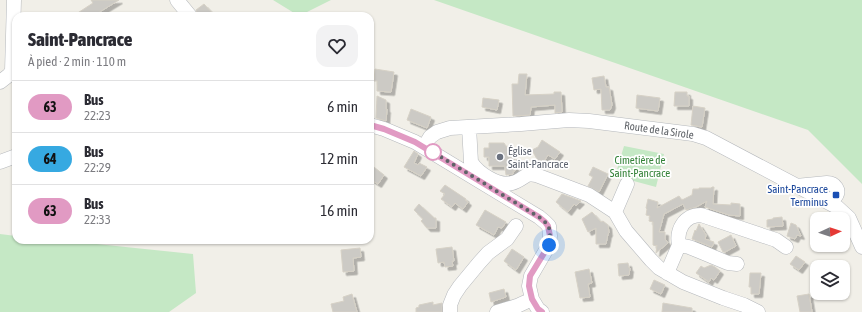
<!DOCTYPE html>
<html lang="fr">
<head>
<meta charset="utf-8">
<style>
  :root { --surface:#fff; --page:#f2f2f3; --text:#2b2b33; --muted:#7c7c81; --line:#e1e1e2 }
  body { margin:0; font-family:"Asap Condensed",sans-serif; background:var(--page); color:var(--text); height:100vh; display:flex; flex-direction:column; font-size:15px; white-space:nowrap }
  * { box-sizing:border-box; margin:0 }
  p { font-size:13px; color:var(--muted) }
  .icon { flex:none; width:22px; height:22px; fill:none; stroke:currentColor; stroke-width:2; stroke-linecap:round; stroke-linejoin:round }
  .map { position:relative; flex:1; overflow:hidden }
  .details { position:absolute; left:12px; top:12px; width:362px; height:232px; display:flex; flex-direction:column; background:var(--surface); border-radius:12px; box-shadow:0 1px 3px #0004 }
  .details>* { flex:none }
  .badge { padding:0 8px; border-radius:13px; font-size:14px; line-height:26px }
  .needle { width:26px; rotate:87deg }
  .tools { position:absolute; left:810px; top:212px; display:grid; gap:8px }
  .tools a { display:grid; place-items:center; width:40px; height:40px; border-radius:8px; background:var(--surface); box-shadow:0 1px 3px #0004; font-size:20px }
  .you { position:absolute; width:20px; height:20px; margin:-10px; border:3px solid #fff; border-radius:50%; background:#1a73e8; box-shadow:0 0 0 6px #1a73e833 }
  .map>.badge { position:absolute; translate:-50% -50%; box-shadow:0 0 0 2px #fff }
  .round { display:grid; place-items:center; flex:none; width:42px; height:42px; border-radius:12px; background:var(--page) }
  .overview { display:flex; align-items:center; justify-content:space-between; height:68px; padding:0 16px }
  h1 { font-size:19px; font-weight:800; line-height:30px }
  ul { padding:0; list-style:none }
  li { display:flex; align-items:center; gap:12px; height:52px; padding:0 16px; border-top:1px solid var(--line) }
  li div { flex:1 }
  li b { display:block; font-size:15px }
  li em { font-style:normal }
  li .badge { min-width:44px; font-weight:700; text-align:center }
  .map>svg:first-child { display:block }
</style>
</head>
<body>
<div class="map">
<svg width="862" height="312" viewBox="0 0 862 312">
  <defs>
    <filter id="shadow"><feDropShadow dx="3.5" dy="3.5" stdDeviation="0" flood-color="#0004"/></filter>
  </defs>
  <rect width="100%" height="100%" fill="#f1efe8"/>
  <path fill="#c5e8c5" d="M 273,0 L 331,0 L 299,16 Z
    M 434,0 L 862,0 L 862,184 L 808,130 Z
    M 624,146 L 664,154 L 656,187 L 615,176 Z
    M 0,234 L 16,236 L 16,240 L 58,240 L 193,254 L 196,293 L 169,312 L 0,312 Z"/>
  <path fill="#cccac5" stroke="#d6d1c6" filter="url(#shadow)" d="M 91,0 L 119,0 L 93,16 L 73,16 L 93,3 Z
    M 204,4 L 215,16 L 198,16 L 196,10 Z
    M 375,69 L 394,72 L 391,92 L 377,91 L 377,81 L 374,81 Z
    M 519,74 L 527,74 L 525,95 L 554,94 L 554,92 L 561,92 L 562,112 L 555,113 L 555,105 L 531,107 L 530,115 L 513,116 L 512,84 L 518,84 Z
    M 604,76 L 606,87 L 609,87 L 612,105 L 610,110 L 602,110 L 601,89 L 594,90 L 592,78 Z
    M 675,92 L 687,92 L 687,96 L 689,96 L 689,106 L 674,106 Z
    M 637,95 L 660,98 L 658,111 L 636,108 Z
    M 377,96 L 386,100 L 386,109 L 387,109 L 386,121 L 376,118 Z
    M 483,98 L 499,100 L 497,110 L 482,107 Z
    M 693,106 L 705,108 L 702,127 L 691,125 Z
    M 411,109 L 431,117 L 427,128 L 407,120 Z
    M 542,140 L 560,152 L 555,159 L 548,155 L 544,161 L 539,163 L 532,150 L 538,147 Z
    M 489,143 L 504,143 L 508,149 L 508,156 L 515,157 L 515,171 L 513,171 L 513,174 L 506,175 L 505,166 L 489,166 L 489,157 L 484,157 L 484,148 L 489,148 Z
    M 414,151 L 418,154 L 414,163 L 418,165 L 419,163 L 427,167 L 421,176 L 404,167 Z
    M 370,164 L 384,175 L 378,184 L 370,179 Z
    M 593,167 L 608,174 L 599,192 L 588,186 L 593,177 L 589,175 Z
    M 445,185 L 466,199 L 465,200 L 468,202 L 463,209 L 455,203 L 452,207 L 441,199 L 445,194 L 440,191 Z
    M 712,187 L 714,187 L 713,204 L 731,205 L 731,203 L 740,204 L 740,216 L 729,215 L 705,207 L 707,201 L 696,207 L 686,210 L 683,204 L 664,214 L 659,232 L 665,232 L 665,239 L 668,243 L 656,253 L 657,245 L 656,246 L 653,245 L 653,222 L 649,221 L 650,216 L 646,215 L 647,209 L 646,208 L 648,199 L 658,202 L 657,208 L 679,196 L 682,200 L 692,195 L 693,189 L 699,189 L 699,188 L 711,188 Z
    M 562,194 L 581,201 L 576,206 L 574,204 L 568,212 L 556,202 Z
    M 419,204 L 434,218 L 436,218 L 436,228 L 427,228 L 421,221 L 423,219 L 414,210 Z
    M 485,210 L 506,222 L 502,228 L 498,227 L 494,235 L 476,225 Z
    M 592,212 L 601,222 L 603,221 L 608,225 L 609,233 L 608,234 L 606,244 L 596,244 L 596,228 L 588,232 L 582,219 Z
    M 782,217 L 783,226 L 767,227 L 767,220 L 773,219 L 773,218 Z
    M 791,223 L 796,225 L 801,236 L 797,235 L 795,239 L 787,236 Z
    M 699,224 L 706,235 L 705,239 L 714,242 L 712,247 L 692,239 L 695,230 L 696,231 Z
    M 731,235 L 736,246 L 725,252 L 723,252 L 718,242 Z
    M 452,247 L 454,261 L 452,261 L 453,266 L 445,267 L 444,262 L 438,263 L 436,249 Z
    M 360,248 L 361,257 L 353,258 L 354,271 L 343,272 L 341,250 Z
    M 512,249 L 524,257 L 516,270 L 504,261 Z
    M 796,256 L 805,262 L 799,270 L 790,264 Z
    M 628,263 L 629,268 L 630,268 L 629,275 L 619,276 L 618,264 Z
    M 711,265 L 715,267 L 720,271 L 714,280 L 711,278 L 709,282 L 696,273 L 701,266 L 704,268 Z
    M 589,269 L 592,283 L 588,284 L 590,297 L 580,298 L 575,272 Z
    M 750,273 L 761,273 L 759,294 L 751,294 L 751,287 L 749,287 Z
    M 654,280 L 665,285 L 661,294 L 650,289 Z
    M 504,289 L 506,297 L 491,302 L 489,293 Z
    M 352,294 L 357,312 L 333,312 L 331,304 L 344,301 L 343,297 Z
    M 809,294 L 812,312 L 800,312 L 797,296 Z
    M 433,302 L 433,305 L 442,303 L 442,312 L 416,312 L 416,308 L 419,307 L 419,305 Z
    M 663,303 L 692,308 L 692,312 L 662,312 Z"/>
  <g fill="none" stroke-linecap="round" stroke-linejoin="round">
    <defs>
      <path id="minor" d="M 177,0 L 190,16
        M 0,82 L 9,75 L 12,71 L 14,0
        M 370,125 L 384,129 L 415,142 L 539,217 L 545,222 L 549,226 L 550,236 L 549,245 L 531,276 L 529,286 L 532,299 L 538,309 L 542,312
        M 469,127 L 471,162 C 478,173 498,187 512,183 C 518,182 523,177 529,174 L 536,175 L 589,195 L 615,212 L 626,231 L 651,260 L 659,268 L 683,282 L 723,298 L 744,305 L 758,312
        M 424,147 L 430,137 L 437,132 L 450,128 L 521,124 L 569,120 L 589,121 L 693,134 L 706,138 L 837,207 L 849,218 L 862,247
        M 0,162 L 16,156
        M 796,186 L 827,183 C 835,183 841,191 835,197 C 832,199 828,200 825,201
        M 615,212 L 627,184
        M 679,245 C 676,230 684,215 701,215 L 776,240 L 786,247
        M 667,273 L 679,245 L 689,247 L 699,251 L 728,263 L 737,264
        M 450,312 L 450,305 L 454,295 L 460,286 L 479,263 L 488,253 L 507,239 L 516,226
        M 497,312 L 517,306 L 532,299"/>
    </defs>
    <use href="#minor" stroke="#b5b8bc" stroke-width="15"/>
    <use href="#minor" stroke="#fff" stroke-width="14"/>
  </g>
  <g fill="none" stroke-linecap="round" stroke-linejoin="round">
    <defs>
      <path id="line" d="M 370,125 L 384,129 L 415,142 L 539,217 L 545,222 L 548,226 L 550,236 L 549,245 L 530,276 L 529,286 L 532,299 L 538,309 L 542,312"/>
    </defs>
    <use href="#line" stroke="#fff" stroke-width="9"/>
    <use href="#line" stroke="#e19ac3" stroke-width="6"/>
    <path stroke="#5f6368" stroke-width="4" stroke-dasharray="0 7.2" d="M 433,152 L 431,151 L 539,217 C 551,226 551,230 549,245"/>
  </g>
  <circle fill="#fff" stroke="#e19ac3" stroke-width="2" cx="433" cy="152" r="8"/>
  <circle fill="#6b7280" stroke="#fff" stroke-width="1.5" cx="500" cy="157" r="4"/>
  <rect fill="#1a4fb4" stroke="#fff" stroke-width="1.5" x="832" y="191" width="8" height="8" rx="2"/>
  <g text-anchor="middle" stroke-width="3.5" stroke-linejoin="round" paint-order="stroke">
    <g font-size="11" fill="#5f6368" stroke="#fff">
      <text transform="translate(659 130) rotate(8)" y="4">Route de la Sirole</text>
    </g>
    <g font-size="11" fill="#5b616d" stroke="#fff" text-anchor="start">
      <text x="508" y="155">Église<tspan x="508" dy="13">Saint-Pancrace</tspan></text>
    </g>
    <g font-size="11" fill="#348238" stroke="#fff">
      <text x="640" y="164">Cimetière de<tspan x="640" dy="13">Saint-Pancrace</tspan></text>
    </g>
    <g font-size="11" fill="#164399" stroke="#fff" text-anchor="end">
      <text x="828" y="193">Saint-Pancrace<tspan x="828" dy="13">Terminus</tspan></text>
    </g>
  </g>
</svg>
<div class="tools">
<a><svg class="needle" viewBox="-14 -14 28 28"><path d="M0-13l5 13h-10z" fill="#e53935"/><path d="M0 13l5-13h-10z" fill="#7c7c81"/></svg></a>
<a><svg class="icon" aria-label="layers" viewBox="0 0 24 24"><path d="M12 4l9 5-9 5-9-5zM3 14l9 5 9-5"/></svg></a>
</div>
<div class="you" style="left:549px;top:245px"></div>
<section class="details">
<div class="overview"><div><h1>Saint-Pancrace</h1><p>À pied · 2 min · 110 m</p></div><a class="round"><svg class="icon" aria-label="heart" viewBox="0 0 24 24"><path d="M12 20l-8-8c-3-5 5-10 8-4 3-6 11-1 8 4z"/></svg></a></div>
<ul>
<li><span class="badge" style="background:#e19ac3;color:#111">63</span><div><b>Bus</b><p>22:23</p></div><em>6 min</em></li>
<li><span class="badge" style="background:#36a9e1;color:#111">64</span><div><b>Bus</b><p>22:29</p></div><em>12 min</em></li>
<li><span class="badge" style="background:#e19ac3;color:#111">63</span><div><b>Bus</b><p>22:33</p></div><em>16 min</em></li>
</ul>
</section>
</div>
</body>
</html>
